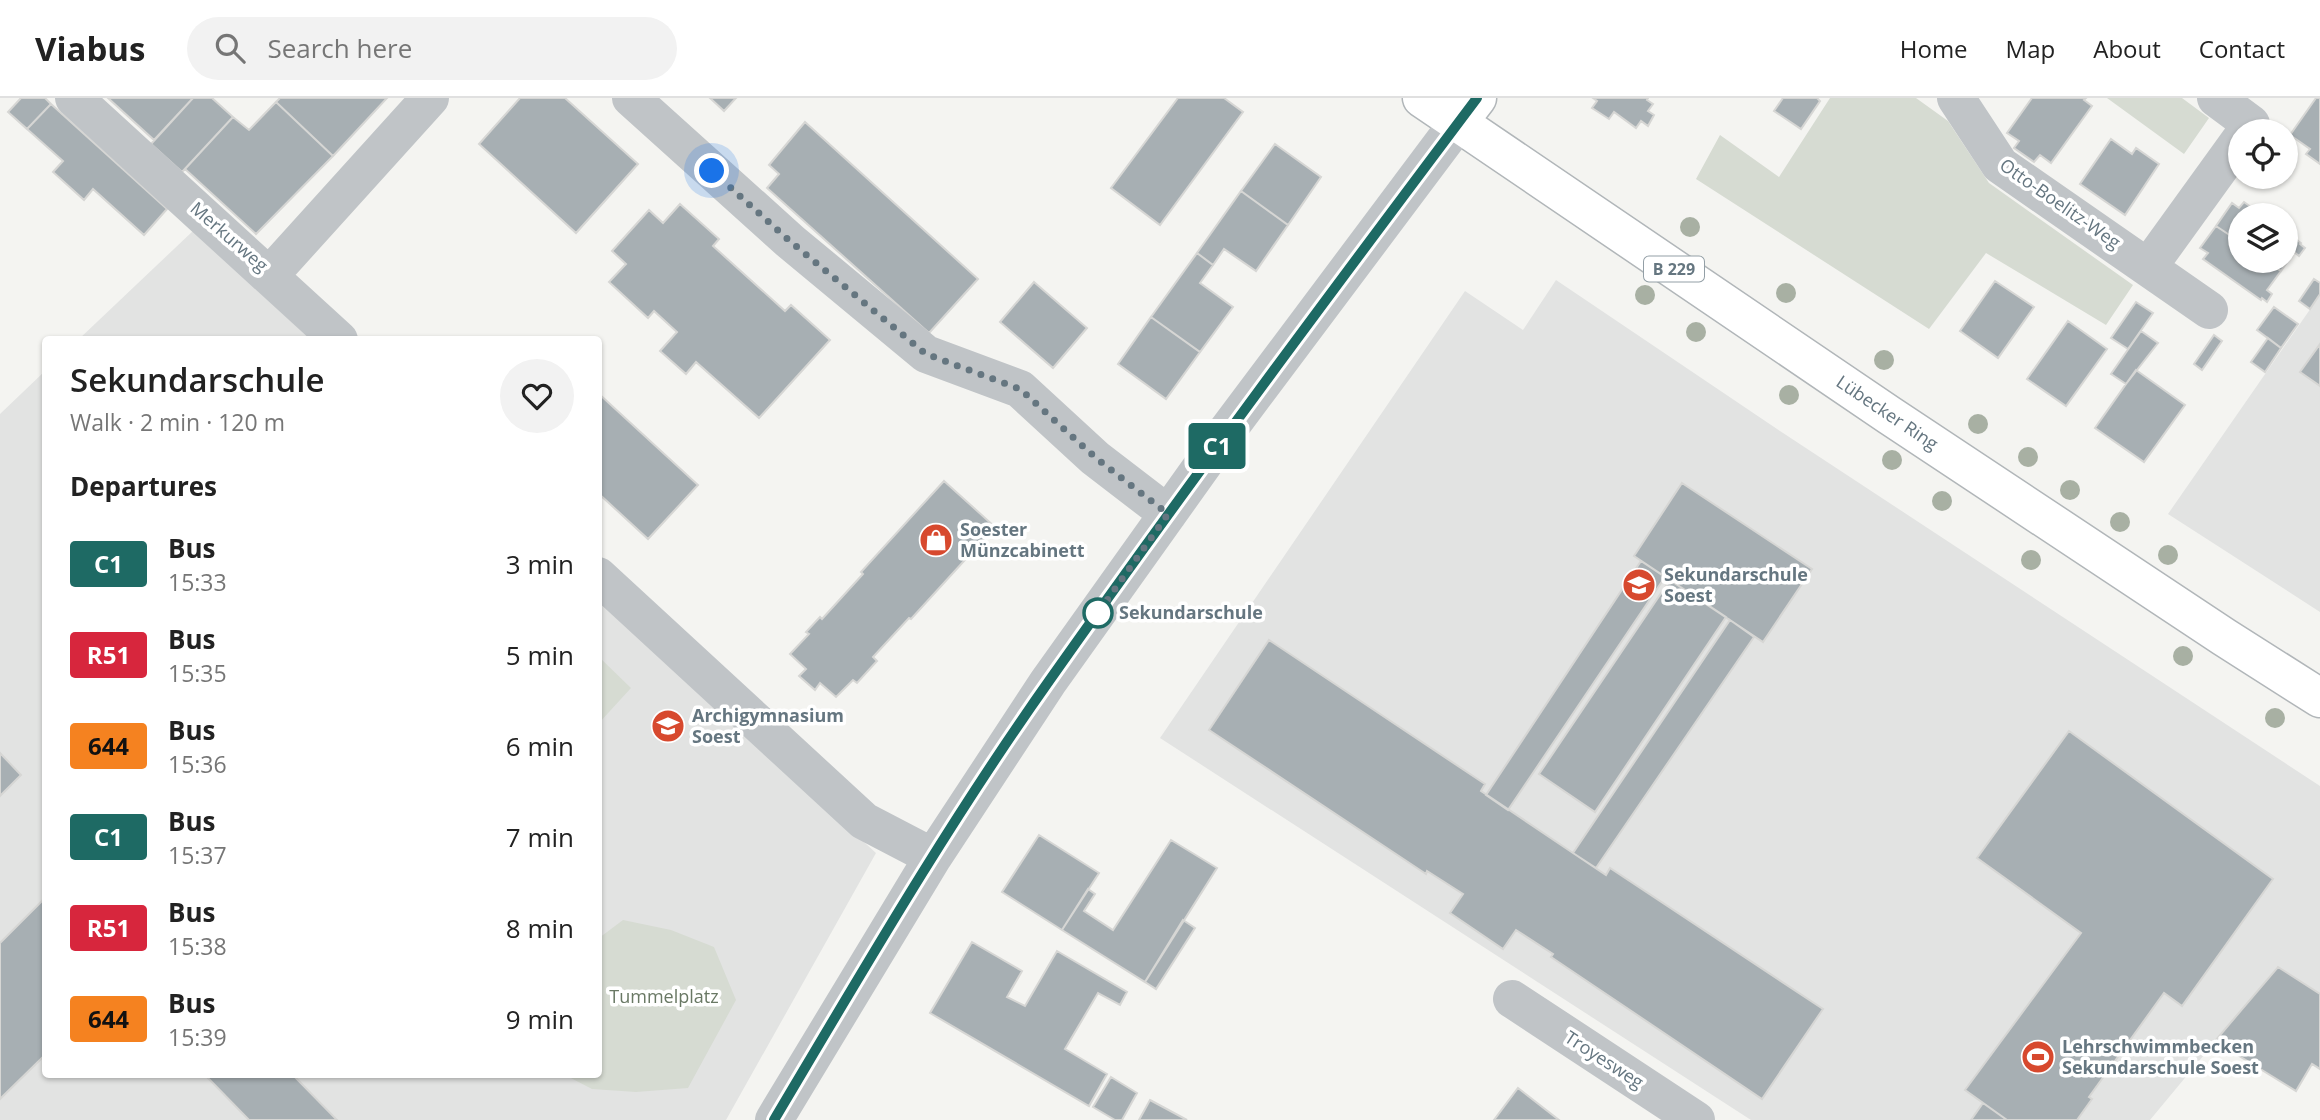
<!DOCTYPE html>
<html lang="en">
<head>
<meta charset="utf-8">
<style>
  :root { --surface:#fff; --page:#f2f2f2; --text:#222; --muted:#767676; --line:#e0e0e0 }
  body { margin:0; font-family:"Open Sans",sans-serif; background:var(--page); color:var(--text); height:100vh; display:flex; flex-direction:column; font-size:26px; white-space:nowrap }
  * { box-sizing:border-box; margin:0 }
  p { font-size:23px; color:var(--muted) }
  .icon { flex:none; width:38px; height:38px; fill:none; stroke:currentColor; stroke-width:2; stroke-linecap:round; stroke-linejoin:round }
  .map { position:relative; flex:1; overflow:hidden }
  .details { position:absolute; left:42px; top:238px; width:560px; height:742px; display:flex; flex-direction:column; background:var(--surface); border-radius:7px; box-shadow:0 2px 5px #0004 }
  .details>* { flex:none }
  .badge { padding:0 14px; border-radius:5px; font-size:24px; line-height:46px }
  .buttons { position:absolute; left:2228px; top:21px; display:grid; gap:14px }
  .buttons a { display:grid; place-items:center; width:70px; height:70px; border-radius:50%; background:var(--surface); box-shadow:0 2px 5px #0004; font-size:35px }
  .you { position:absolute; width:35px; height:35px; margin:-18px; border:5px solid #fff; border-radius:50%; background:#1a73e8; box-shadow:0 0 0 10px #1a73e833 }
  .map>.badge { position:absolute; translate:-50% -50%; box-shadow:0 0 0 4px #fff }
  h2 { padding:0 28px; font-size:26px; line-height:63px }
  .round { display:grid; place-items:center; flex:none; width:74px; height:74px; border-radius:37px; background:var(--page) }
  .head { display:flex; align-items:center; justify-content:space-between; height:119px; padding:0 28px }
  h1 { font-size:33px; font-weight:600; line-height:52px }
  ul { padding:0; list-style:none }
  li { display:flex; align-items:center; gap:21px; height:91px; padding:0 28px }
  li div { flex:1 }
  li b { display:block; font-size:26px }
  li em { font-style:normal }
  li .badge { min-width:77px; font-weight:700; text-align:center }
  header { display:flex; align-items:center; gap:42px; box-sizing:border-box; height:98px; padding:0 35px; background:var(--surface); border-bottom:2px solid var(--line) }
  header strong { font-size:33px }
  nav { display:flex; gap:38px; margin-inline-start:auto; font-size:24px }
  .search { width:490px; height:63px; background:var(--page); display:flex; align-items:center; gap:18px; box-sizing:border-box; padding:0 24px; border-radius:38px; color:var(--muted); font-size:26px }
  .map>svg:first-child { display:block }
</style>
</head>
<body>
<header>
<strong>Viabus</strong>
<div class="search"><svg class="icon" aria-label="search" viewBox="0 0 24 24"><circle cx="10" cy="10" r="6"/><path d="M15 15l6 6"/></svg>Search here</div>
<nav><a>Home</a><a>Map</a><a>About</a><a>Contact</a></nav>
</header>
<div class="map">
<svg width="2320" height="1022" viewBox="0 0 2320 1022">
  <rect width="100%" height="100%" fill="#f4f4f1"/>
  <path fill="#e2e3e2" d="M 194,132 L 314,242 L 78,242 Z
    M 1556,182 L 1780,333 L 2320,688 L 2320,896 L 2277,869 L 2150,1022 L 1751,1022 L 1160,640 L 1465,193 L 1523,232 Z
    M 2320,197 L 2320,514 L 2168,416 Z
    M 45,273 L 46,976 L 598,976 L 599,502 L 876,755 L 726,1022 L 0,1022 L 0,316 Z"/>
  <path fill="#d6dbd2" d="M 1830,0 L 1916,0 L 1948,23 L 1989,85 L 2133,187 L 2106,227 L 1986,155 L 1929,231 L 1696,81 L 1720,37 L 1779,79 Z
    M 2107,0 L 2182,0 L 2209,20 L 2184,56 Z
    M 599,559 L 631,590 L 599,625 L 598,625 Z
    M 623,822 L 671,832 L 714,849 L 736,902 L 688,990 L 636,994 L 592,991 L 565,977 L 598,976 L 599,840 Z"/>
  <path fill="#a7afb3" stroke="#d6d6d4" stroke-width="2" d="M 21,0 L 45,0 L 51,6 L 27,31 L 8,14 Z
    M 108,0 L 193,0 L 154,42 Z
    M 193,0 L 212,0 L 233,19 L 182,74 L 151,46 Z
    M 280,0 L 387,0 L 333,58 L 276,4 Z
    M 520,0 L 565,0 L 638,66 L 576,135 L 479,46 Z
    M 710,0 L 736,0 L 724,13 Z
    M 1178,0 L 1224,0 L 1243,14 L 1160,127 L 1111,90 Z
    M 1593,0 L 1648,0 L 1647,2 L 1653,6 L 1648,13 L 1654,17 L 1648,28 L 1641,23 L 1636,30 L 1614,14 L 1609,21 L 1592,10 L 1597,3 Z
    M 1783,0 L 1817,0 L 1820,3 L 1801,31 L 1774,13 Z
    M 2032,0 L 2086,0 L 2084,2 L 2092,8 L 2051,65 L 2040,57 L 2034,64 L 2014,50 L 2019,43 L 2007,35 Z
    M 2316,0 L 2320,0 L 2320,66 L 2306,56 L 2310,51 L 2290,37 Z
    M 276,4 L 333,58 L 256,136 L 185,71 L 233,19 L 249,32 Z
    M 51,6 L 167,111 L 144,137 L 93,91 L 84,102 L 53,74 L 63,63 L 27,31 Z
    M 805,24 L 978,181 L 929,235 L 767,90 L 779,76 L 769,67 Z
    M 2111,41 L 2132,56 L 2136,50 L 2159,66 L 2125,117 L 2080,86 Z
    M 1275,46 L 1321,79 L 1288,127 L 1241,93 Z
    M 1241,93 L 1288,127 L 1256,173 L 1224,151 L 1213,167 L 1197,155 Z
    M 2244,104 L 2262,117 L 2240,117 L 2240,144 L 2216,128 L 2232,105 L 2239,110 Z
    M 680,106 L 719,141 L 713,148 L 785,213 L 791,207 L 830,242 L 759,320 L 696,264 L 686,276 L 660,253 L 677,234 L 654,213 L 648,220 L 609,184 L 626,166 L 612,153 L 649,112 L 663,125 Z
    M 2216,128 L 2240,144 L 2240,163 L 2266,163 L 2281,173 L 2267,192 L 2272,196 L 2267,204 L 2262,200 L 2261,202 L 2203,161 L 2208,155 L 2200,150 Z
    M 2286,134 L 2301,145 L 2300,146 L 2305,150 L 2299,158 L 2294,154 L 2281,173 L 2266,163 L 2286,163 Z
    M 1197,155 L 1213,167 L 1200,185 L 1233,209 L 1200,254 L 1151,219 Z
    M 2314,181 L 2320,185 L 2320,196 L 2310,211 L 2299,203 Z
    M 1995,183 L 2034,209 L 1998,260 L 1960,233 Z
    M 1034,184 L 1087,230 L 1053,270 L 1000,224 Z
    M 2136,204 L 2153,215 L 2128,251 L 2111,240 Z
    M 2274,209 L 2298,226 L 2281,250 L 2257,232 Z
    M 1151,219 L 1200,254 L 1166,301 L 1118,266 Z
    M 2068,223 L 2107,251 L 2066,308 L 2027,281 Z
    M 2141,233 L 2158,245 L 2126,286 L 2111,276 Z
    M 2214,237 L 2222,243 L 2202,272 L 2194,266 Z
    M 2268,240 L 2281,250 L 2265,274 L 2251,264 Z
    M 2320,246 L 2320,288 L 2300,274 Z
    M 2136,272 L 2185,307 L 2144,364 L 2095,330 Z
    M 598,295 L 698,387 L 648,441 L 598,395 Z
    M 944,383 L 995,429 L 911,521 L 909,520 L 873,559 L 877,563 L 857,585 L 853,582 L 836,599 L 820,585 L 815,592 L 799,578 L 806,571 L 790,556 L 809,536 L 806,534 L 820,519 L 822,521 L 863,476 L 861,474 Z
    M 1682,385 L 1812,471 L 1763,544 L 1634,458 Z
    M 1641,463 L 1665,479 L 1508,712 L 1486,697 Z
    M 1670,482 L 1726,519 L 1595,714 L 1539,676 Z
    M 1730,522 L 1754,539 L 1596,770 L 1573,755 Z
    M 1269,542 L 1485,686 L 1481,693 L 1573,755 L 1606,777 L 1610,770 L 1823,911 L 1762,1001 L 1551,859 L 1553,856 L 1516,832 L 1503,851 L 1450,815 L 1463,796 L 1427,773 L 1426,776 L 1209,632 Z
    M 2069,633 L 2273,781 L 2182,908 L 2164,895 L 2089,999 L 2092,1001 L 2077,1022 L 2007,1022 L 1965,992 L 2081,835 L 1977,760 Z
    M 0,655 L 21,677 L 0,698 Z
    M 1039,737 L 1099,775 L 1062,832 L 1002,794 Z
    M 1171,742 L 1217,770 L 1145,884 L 1062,832 L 1088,791 L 1095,796 L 1084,813 L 1113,832 Z
    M 46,799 L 46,956 L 0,1001 L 0,845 Z
    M 1183,822 L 1195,830 L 1156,891 L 1145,884 Z
    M 972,844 L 1022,873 L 1007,899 L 1025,908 L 1057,853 L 1127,894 L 1120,907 L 1098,895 L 1065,951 L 1107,976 L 1089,1008 L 930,915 Z
    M 2278,869 L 2320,896 L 2320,971 L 2312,966 L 2296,993 L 2215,943 Z
    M 204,976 L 292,976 L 337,1022 L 249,1022 Z
    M 1111,979 L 1137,995 L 1122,1022 L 1115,1022 L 1093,1009 Z
    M 1518,990 L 1559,1022 L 1494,1022 Z
    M 1150,1002 L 1187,1022 L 1139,1022 Z
    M 1983,1005 L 2007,1022 L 1971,1022 Z"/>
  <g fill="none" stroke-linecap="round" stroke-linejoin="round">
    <defs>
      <path id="major" d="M 1422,0 L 1889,317 L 2224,539 L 2320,600
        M 1457,26 L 1477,0"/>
    </defs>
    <use href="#major" stroke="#b1b6b9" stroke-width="41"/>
    <path stroke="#c0c4c7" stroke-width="38" d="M 74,0 L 339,242
      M 631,0 L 791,144 L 926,256 L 1020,291 L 1095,360 L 1168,416
      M 1956,0 L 2000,67 L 2209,212
      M 2216,0 L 2251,26 L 2246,33
      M 2149,168 L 2240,42
      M 269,178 L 430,0
      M 598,478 L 864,723 L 933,759
      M 1512,901 L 1696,1022
      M 774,1022 L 933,759 L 1048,584 L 1227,333 L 1457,26"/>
    <use href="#major" stroke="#fff" stroke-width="38"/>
  </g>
  <g fill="#a8b0a3">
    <circle cx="1690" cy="129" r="10"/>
    <circle cx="1786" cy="195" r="10"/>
    <circle cx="1645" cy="197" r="10"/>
    <circle cx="1696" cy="234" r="10"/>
    <circle cx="1884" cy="262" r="10"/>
    <circle cx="1789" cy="297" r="10"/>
    <circle cx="1978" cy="326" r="10"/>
    <circle cx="2028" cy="359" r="10"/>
    <circle cx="1892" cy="362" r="10"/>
    <circle cx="2070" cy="392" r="10"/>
    <circle cx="1942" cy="403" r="10"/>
    <circle cx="2120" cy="424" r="10"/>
    <circle cx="2168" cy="457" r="10"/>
    <circle cx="2031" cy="462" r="10"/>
    <circle cx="2183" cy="558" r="10"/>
    <circle cx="2275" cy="620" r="10"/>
  </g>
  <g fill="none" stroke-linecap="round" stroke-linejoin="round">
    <defs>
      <path id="line" d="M 774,1022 C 862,874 949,724 1049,583 C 1188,386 1332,193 1477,0"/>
    </defs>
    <use href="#line" stroke="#fff" stroke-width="16"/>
    <use href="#line" stroke="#1e6a64" stroke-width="10"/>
    <path stroke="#657680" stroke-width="7" stroke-dasharray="0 12.6" d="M 712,73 L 791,144 L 926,256 L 1020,291 L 1096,360 L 1168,416 L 1098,515"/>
  </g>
  <defs>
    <symbol id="shop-disc" viewBox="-11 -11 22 22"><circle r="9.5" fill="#d7492e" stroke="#fff"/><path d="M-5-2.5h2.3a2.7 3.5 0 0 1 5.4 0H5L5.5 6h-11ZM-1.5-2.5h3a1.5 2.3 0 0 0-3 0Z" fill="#fff"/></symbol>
    <symbol id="school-disc" viewBox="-11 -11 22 22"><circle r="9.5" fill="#d7492e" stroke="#fff"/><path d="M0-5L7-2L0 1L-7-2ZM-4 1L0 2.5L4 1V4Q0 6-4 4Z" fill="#fff"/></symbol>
    <symbol id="stadium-disc" viewBox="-11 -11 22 22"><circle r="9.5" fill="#d7492e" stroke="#fff"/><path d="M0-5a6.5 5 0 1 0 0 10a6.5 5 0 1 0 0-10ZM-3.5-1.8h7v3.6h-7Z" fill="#fff"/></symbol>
  </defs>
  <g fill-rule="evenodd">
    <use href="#shop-disc" x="917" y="423" width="38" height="38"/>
    <use href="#school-disc" x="1620" y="468" width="38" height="38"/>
    <use href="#school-disc" x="649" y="609" width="38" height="38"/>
    <use href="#stadium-disc" x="2019" y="940" width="38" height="38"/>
  </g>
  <circle fill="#fff" stroke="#1e6a64" stroke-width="3.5" cx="1098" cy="515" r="14"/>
  <g text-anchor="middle" stroke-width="7" stroke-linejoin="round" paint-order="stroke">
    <rect fill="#fff" stroke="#939fa6" stroke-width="2" x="1644" y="158.5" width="60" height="25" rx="5"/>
    <g font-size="16" font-weight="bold" fill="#657680">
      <text x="1674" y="177">B 229</text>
    </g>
    <g font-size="18" fill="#657680" stroke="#fff">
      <text transform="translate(2060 106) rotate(35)" y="6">Otto-Boelitz-Weg</text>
      <text transform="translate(229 139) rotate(41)" y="6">Merkurweg</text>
      <text transform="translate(1887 315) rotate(34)" y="6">Lübecker Ring</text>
      <text transform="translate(1604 962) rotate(33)" y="6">Troyesweg</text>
    </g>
    <g font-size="18" font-weight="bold" fill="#657680" stroke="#fff" text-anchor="start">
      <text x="960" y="438">Soester<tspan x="960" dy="21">Münzcabinett</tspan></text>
      <text x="1664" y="483">Sekundarschule<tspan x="1664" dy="21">Soest</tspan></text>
      <text x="692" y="624">Archigymnasium<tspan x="692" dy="21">Soest</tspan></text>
      <text x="2062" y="955">Lehrschwimmbecken<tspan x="2062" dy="21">Sekundarschule Soest</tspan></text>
    </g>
    <g font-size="18" font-weight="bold" fill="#657680" stroke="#fff" text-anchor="start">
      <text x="1119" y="521">Sekundarschule</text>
    </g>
    <g font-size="18" fill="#697864" stroke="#fff">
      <text x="664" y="905">Tummelplatz</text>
    </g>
  </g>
</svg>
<div class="buttons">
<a><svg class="icon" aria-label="locate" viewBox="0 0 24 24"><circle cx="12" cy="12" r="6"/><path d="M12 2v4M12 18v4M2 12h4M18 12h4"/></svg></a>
<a><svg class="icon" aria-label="layers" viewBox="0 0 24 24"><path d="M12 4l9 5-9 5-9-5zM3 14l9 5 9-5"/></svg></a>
</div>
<div class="you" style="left:712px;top:73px"></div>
<b class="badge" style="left:1217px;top:348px;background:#1e6a64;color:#fff">C1</b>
<section class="details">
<div class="head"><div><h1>Sekundarschule</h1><p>Walk · 2 min · 120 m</p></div><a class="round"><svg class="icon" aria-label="heart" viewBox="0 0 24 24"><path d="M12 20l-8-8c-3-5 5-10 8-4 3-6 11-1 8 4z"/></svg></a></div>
<h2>Departures</h2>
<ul>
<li><span class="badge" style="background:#1e6a64;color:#fff">C1</span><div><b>Bus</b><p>15:33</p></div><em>3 min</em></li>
<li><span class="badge" style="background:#d7263d;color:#fff">R51</span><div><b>Bus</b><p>15:35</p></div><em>5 min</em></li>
<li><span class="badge" style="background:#f58220;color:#111">644</span><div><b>Bus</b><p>15:36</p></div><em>6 min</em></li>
<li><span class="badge" style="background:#1e6a64;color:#fff">C1</span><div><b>Bus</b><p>15:37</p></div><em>7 min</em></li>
<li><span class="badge" style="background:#d7263d;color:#fff">R51</span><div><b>Bus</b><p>15:38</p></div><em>8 min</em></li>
<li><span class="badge" style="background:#f58220;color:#111">644</span><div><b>Bus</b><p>15:39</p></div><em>9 min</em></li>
</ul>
</section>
</div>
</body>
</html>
